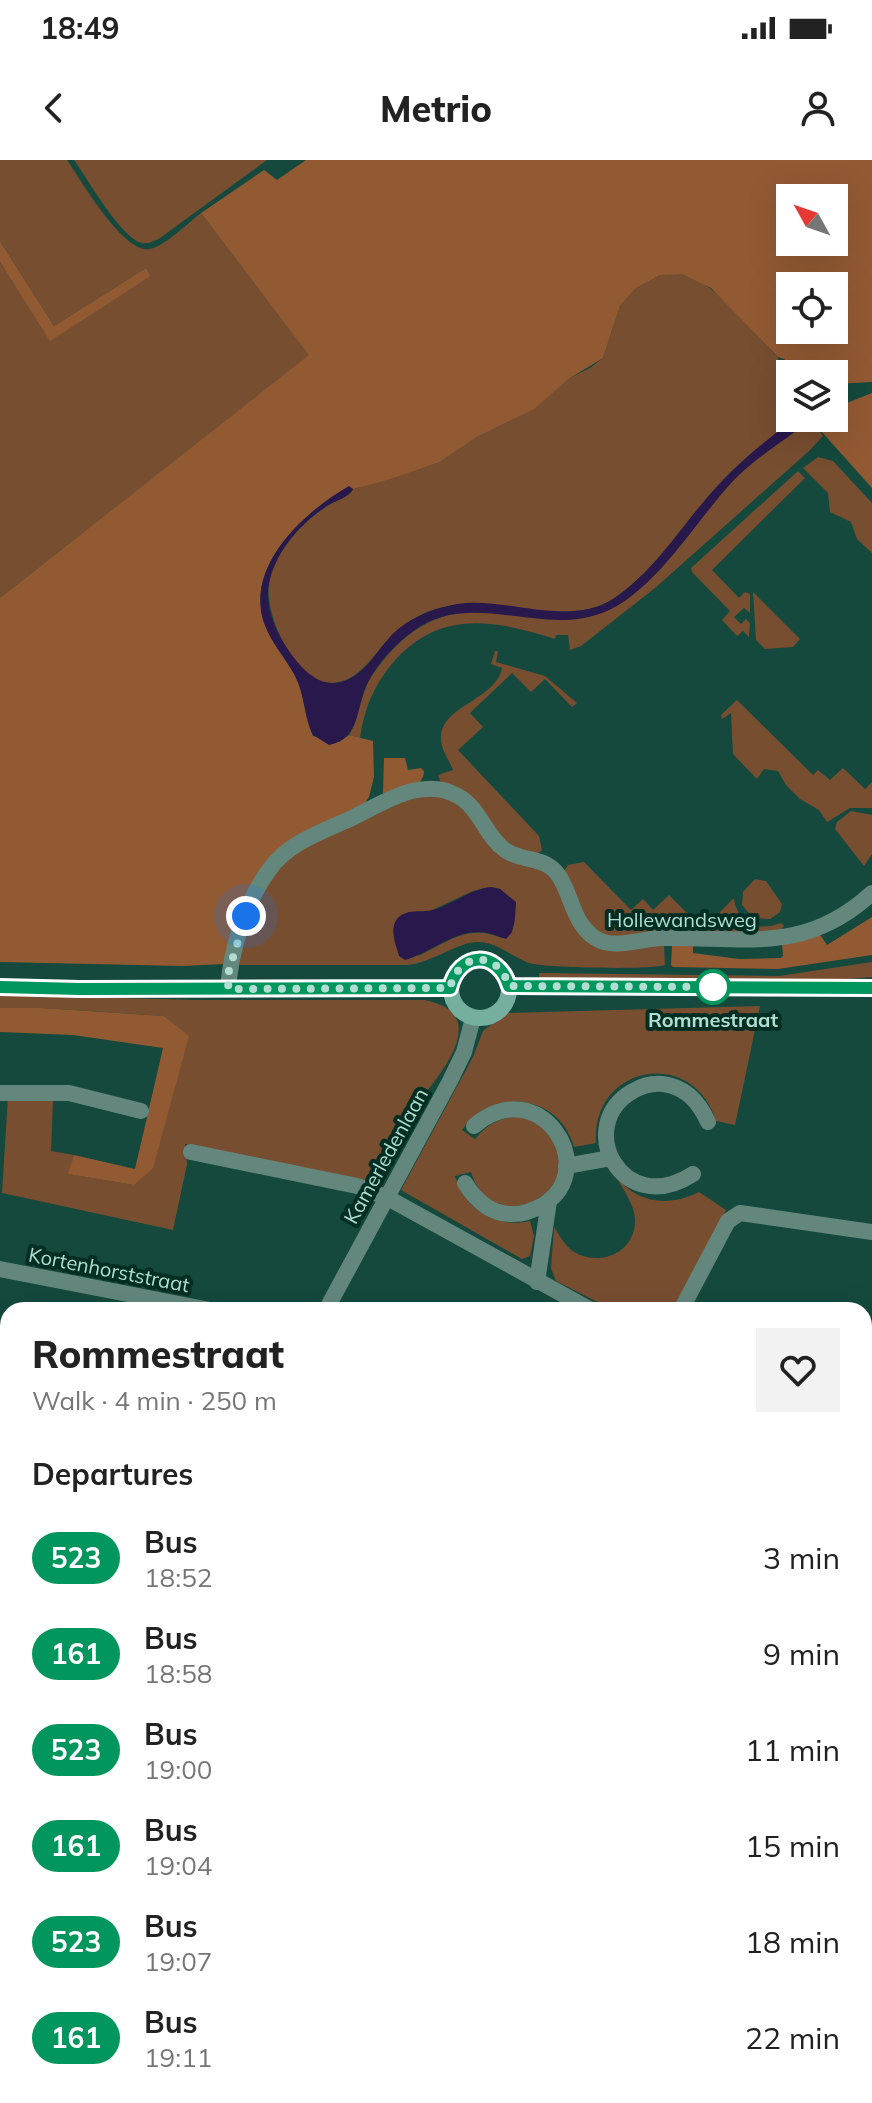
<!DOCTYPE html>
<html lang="en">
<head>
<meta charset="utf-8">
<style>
  :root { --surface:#fff; --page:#f2f2f2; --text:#222; --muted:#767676 }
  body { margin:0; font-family:Mulish,sans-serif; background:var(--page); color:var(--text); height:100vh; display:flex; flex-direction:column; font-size:30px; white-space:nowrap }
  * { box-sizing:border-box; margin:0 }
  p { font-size:26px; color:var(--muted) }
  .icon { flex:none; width:44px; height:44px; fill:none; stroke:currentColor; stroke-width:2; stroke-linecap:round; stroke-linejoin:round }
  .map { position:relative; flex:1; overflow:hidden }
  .sheet { position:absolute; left:0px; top:1142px; width:872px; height:802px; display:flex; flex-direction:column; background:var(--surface); border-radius:24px 24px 0 0; box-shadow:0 8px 32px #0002 }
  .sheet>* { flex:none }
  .badge { padding:0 16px; border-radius:26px; font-size:28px; line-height:52px }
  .needle { width:52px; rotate:310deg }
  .controls { position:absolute; left:776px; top:24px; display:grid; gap:16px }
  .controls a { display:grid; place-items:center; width:72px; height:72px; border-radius:0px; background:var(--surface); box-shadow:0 8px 32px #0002; font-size:40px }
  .you { position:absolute; width:40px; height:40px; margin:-20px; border:6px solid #fff; border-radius:50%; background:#1a73e8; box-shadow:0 0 0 12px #1a73e833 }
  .map>.badge { position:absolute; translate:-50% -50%; box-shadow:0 0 0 4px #fff }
  h2 { padding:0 32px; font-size:30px; line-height:72px }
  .round { display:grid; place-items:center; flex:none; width:84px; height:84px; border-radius:0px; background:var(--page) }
  .summary { display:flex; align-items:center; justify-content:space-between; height:136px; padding:0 32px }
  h1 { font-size:38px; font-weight:800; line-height:60px }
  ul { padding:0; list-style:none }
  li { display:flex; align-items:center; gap:24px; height:96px; padding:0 32px }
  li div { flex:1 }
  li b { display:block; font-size:30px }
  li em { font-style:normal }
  li .badge { min-width:88px; font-weight:700; text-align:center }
  .status { display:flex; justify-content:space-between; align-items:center; height:56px; padding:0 40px; background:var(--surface); direction:ltr }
  .status svg { height:22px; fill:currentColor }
  header { display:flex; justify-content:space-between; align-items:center; height:104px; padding:0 32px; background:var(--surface); font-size:36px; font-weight:800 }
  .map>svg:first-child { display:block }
</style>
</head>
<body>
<div class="status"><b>18:49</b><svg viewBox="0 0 49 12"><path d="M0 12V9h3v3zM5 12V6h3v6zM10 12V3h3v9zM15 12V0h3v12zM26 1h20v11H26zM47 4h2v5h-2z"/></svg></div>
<header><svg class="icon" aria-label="back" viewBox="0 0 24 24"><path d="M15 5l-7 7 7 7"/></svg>Metrio<svg class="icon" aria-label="person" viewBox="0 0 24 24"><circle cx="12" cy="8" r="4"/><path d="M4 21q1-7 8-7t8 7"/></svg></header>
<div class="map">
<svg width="872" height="1943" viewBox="0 0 872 1943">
  <rect width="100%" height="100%" fill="#15493d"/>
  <path fill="#784e31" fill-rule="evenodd" d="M 0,0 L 67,0 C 81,20 123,94 150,89 C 165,86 188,63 201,53 L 310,195 L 0,438 L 0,102 L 50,180 L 151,116 L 146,108 L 54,166 L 0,81 Z
    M 74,0 L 267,0 L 160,78 C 154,81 149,84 142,83 C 121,78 87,18 74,0 Z
    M 673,112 C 714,117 749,169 778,197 L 779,204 L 790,215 L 790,258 L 812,261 L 823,276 L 809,291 L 655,428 L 581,486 L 570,490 L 568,475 L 556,475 L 555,479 C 493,459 437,449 391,505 C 373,527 364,550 360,578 L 349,575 C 360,556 360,533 373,514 C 406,467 443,445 501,453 C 526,457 549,460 574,458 C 588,456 602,454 614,447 C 662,419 691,369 726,328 C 746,305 771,288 796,271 L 789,264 C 761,285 734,306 712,332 C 680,368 654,412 613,439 C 569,468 490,436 439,448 C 424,452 409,460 397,471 C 375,489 364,520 333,523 C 296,527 261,450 270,419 C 277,391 300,364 324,348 C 333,341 349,338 353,329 L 440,302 L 477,277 L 533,249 L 570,218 L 590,208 L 603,198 L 620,146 L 635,129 L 660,115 Z
    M 818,297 L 833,301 L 872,343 L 872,393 L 857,379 L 851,362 L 830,352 L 828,333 L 803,308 Z
    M 798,311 L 805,318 L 712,410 L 739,438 L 745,432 L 750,434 L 750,453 L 744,448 L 734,457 L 741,464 L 746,459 L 750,463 L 749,477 L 743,471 L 737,476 L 722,460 L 730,451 L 692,412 L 691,408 Z
    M 753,432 L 800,479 L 793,487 L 765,489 L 756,480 Z
    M 495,491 L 498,491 L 496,502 L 545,516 L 577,543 L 572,547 L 545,519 L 531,532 L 512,513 L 470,553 L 483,567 L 458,590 L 539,676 L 542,690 L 537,694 L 516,691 L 441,623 L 438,615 L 453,610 C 450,602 444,594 442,586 C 432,546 495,543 502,508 L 491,504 Z
    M 737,540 L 813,615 L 818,610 L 830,620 L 843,608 L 865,629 L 872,622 L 872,648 L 850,648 L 827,662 L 819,650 L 800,639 L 786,625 L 778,611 L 764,609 L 757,619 L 733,594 L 731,553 L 722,559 L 721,555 Z
    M 425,635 L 448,637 L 478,662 L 549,712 L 585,776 L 664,785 L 665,805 C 651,810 544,808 529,803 C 512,797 497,782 478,782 C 458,782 433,802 408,805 L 240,805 L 238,793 L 264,726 L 295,692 L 386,645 ZM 491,727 L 500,729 L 515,748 L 512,773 L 502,778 C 467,764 450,781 418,796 L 408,752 L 428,752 L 473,731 Z
    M 851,651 L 872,655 L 872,694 L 864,706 L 835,669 L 837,662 Z
    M 584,702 L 631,750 L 643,739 L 653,750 L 669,735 L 696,762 L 708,751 L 715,757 L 734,738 C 737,764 758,772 781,763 L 784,766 L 779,772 L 613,778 L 592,769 L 564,711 L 568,705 Z
    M 755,719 L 766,721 L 782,744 L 780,752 L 770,759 L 753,758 L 742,745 L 743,732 Z
    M 872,802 L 872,817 L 829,821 L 539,820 L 539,813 L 779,816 Z
    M 0,835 L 197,840 L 424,840 C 495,853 439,916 416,945 L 409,945 L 367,1022 L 185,984 L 187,1004 L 173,1070 L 2,1033 L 8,937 L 53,940 L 51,991 L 74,995 L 69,1014 L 134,1025 L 188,876 L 164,856 L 42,848 L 0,848 Z
    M 760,846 L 735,965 L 716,961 C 693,886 591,905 596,983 L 574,987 C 560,934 491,926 462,970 L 475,979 C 487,964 504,954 523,958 C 537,961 545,969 552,980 C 588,1030 493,1082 471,1012 L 455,1016 C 464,1049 496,1069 530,1061 L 534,1076 L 530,1096 L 522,1099 L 401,1030 L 473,897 L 483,871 L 506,853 Z
    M 616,1016 C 637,1044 669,1047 699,1032 L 726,1050 L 675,1150 L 613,1150 L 556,1121 L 551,1108 L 554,1067 C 559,1075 566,1087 574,1092 C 600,1107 634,1093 635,1062 C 636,1046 623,1030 616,1016 Z
    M 872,1384 L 872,1943 L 429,1943 L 446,1936 L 864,1936 L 864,1394 Z"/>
  <path fill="#925a33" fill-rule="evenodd" d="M 306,0 L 872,0 L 872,222 L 834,224 L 834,214 L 800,214 L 784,199 L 778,197 L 711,128 L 682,114 L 660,115 L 635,129 L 620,146 L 603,198 L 570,218 L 534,249 L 477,277 L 440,302 L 387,320 L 353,329 L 346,328 C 304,353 248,403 263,458 C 269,481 285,497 296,517 C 305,536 304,557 313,576 L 339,582 L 349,575 L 373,581 L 374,617 L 369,637 L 365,643 L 289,684 L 224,804 L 183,806 L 0,802 L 0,438 L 309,195 L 201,53 L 264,10 L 277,20 ZM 790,38 L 834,38 L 834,82 L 790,82 ZM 790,126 L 834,126 L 834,170 L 790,170 Z
    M 0,81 L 54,166 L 146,108 L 151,116 L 50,181 L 0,102 Z
    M 872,233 L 872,328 L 812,261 L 816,258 L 834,258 L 834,248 Z
    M 384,598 L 405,598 L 408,610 L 421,608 L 424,611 C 424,628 401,630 387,634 L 383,633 Z
    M 872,757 L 872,795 L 778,809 L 673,807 L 671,805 L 672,786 L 693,782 L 693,793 L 739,799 L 781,798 L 783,796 L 782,784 L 819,773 L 827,785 Z
    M 0,848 L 42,848 L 164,856 L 189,876 L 153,1008 L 134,1025 L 68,1014 L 74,995 L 135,1009 L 163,888 L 73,875 L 0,872 Z"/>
  <path fill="#29184b" d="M 789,263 L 796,271 C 772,289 746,305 726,329 C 692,367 651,435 602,453 C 539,477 470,428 412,472 C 394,485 378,503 368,522 C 355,547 362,578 329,585 L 313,575 C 304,557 305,535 295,516 C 286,498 271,483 264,463 C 245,406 304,352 349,326 L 353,329 C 349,338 333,341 324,348 C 300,364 277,391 270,419 C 263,443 274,468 287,488 C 305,515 329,538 361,511 C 374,500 383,482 397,470 C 414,456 435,448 457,444 C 505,436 568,468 613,439 C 654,412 680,368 712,332 C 735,306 761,284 789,263 Z
    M 491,727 L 500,729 L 516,742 C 515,755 516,771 506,779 C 497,776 489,772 480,772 C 455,770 429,793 405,800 L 399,796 C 396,785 389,769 397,759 C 407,748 420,753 433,750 C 453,745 470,729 491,727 Z"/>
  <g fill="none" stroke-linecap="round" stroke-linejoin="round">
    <path stroke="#63877d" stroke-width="16" d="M 228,829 C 231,789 245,743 269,710 C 288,683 321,672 350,659 C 382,644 422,615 458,636 C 480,648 486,677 505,690 C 523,703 545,695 559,716 C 572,736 573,763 595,778 C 613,790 640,779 660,778 C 743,776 803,796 872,733
      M 0,933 L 69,933 L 141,951
      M 191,992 L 357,1026 L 386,1037 L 591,1150
      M 566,1006 L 611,998
      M 693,1014 C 622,1060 573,965 633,931 C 643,925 653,923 663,924 C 686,927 699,942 708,962
      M 465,1023 C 476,1041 492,1055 514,1054 C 525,1054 534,1050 543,1045 C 603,1007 538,911 474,966
      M 0,1109 L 210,1150
      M 537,1122 L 549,1041
      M 326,1150 L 450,921 L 464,892 L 473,858
      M 681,1150 L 728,1061 L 740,1053 L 872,1072
      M 864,1210 L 872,1201
      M 0,1264 L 8,1266
      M 0,1339 L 8,1341
      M 0,1489 L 8,1491
      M 0,1641 L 8,1642
      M 0,1756 L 8,1742
      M 0,1788 L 8,1792
      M 0,1923 L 8,1908
      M 266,1936 L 276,1943
      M 235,1943 L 241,1936"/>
    <path stroke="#74af9f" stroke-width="16" d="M451 829a29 29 0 1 1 58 0a29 29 0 1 1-58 0Z
      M 509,826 L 872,828
      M 0,827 L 80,829 L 450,828"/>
  </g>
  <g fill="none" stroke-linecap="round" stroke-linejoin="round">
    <defs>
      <path id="line" d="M 0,827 L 80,829 L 450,828 C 459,791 498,790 509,826 L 872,828"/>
    </defs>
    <use href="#line" stroke="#fff" stroke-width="18"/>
    <use href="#line" stroke="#00965e" stroke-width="12"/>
    <path stroke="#b2ded1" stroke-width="8" stroke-dasharray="0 14.4" d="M 246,756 L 229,810 L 228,829 L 450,828 C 459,791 498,790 509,826 L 717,827 L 713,827"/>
  </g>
  <circle fill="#fff" stroke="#00965e" stroke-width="4" cx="713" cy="827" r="16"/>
  <g text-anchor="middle" stroke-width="8" stroke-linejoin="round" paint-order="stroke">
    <g font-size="20" fill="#b2ded1" stroke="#022e24">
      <text x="682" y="767">Hollewandsweg</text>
      <text transform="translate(386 996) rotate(-61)" y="7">Kamerledenlaan</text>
      <text transform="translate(109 1110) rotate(11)" y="7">Kortenhorststraat</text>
    </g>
    <g font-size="20" font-weight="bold" fill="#b2ded1" stroke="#022e24">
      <text x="713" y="867">Rommestraat</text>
    </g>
  </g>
</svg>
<div class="controls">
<a><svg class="needle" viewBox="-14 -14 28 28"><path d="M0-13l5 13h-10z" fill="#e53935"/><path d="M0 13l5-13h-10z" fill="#767676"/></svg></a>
<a><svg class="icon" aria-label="locate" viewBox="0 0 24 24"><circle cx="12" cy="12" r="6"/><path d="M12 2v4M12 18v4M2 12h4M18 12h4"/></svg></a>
<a><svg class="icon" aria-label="layers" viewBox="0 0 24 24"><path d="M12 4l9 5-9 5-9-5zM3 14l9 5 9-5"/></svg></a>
</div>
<div class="you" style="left:246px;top:756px"></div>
<section class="sheet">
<div class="summary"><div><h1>Rommestraat</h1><p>Walk · 4 min · 250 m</p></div><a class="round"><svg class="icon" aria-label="heart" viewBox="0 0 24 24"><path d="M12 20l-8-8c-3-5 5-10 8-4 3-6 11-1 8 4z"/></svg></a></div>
<h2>Departures</h2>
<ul>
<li><span class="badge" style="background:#00965e;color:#fff">523</span><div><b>Bus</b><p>18:52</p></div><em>3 min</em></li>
<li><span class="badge" style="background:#00965e;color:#fff">161</span><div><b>Bus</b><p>18:58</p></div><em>9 min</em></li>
<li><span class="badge" style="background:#00965e;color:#fff">523</span><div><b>Bus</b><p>19:00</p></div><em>11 min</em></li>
<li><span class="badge" style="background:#00965e;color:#fff">161</span><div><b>Bus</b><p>19:04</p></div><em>15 min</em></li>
<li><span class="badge" style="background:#00965e;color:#fff">523</span><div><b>Bus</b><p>19:07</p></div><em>18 min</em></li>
<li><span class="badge" style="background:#00965e;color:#fff">161</span><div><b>Bus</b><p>19:11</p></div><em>22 min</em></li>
</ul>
</section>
</div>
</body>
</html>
